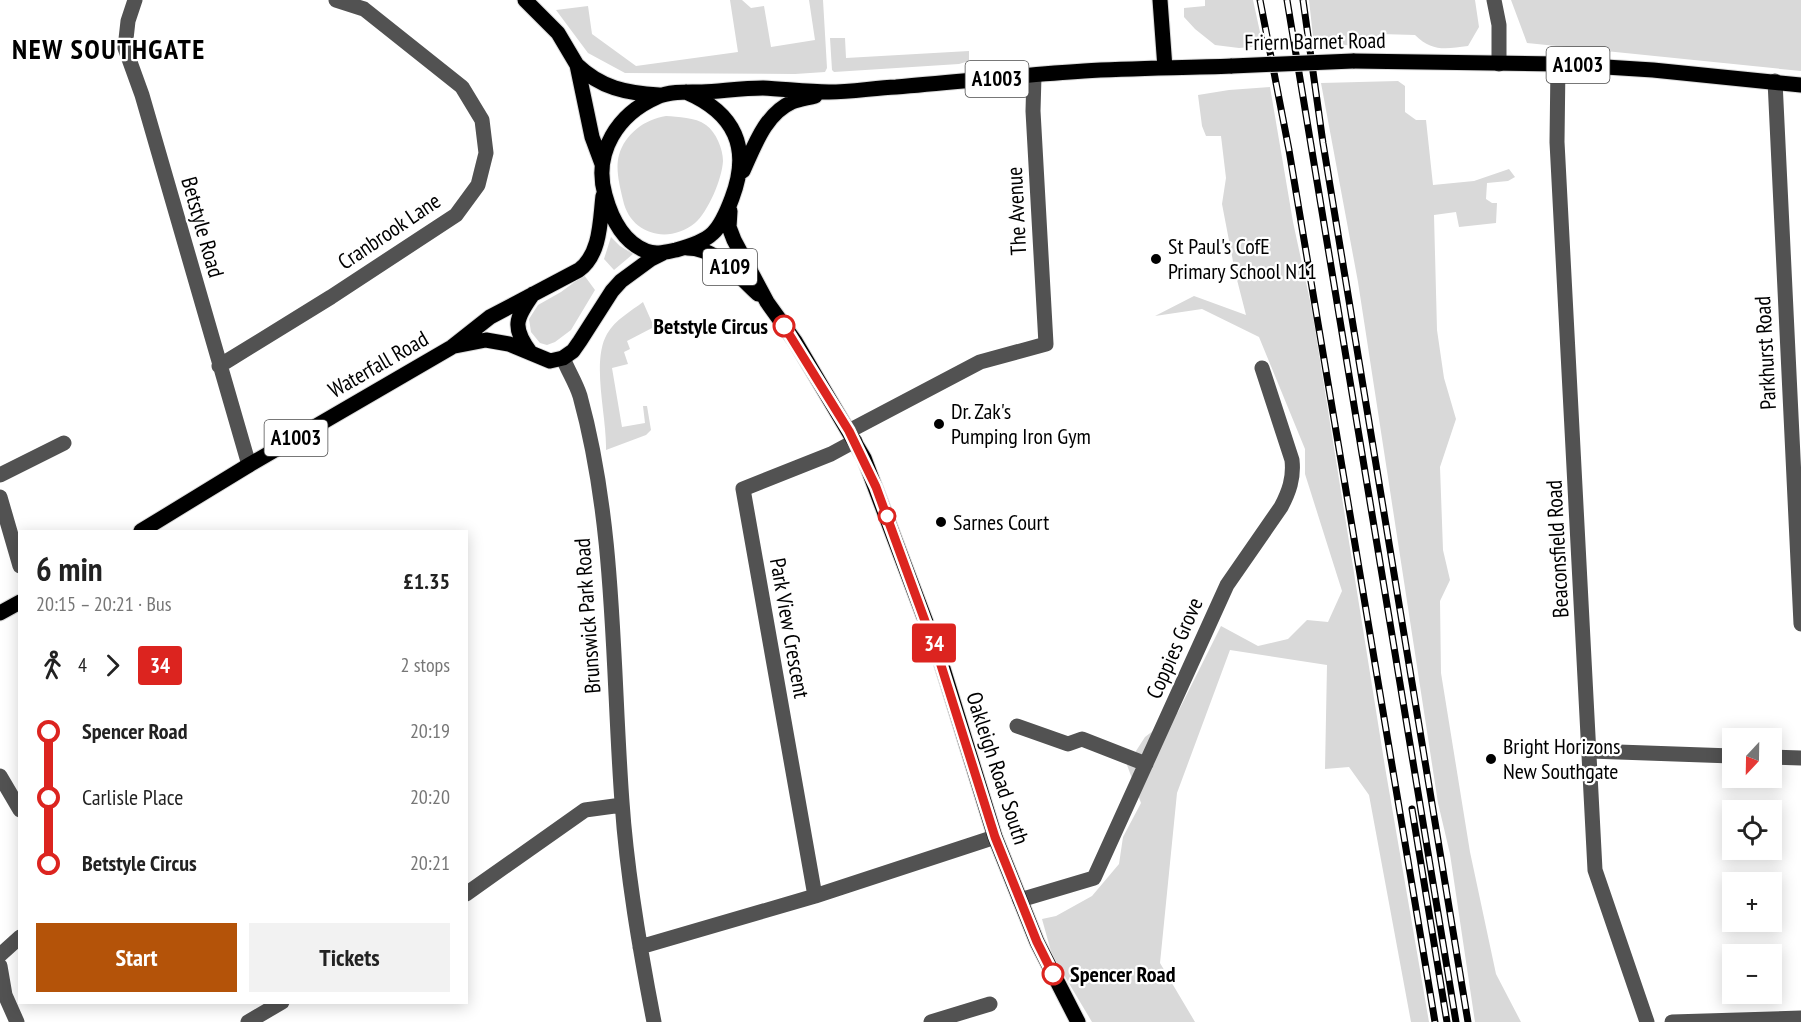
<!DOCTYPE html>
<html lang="en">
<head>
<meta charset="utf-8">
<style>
  :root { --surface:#fff; --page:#f2f2f2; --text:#222; --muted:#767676; --accent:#b45309 }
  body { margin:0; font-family:"PT Sans Narrow",sans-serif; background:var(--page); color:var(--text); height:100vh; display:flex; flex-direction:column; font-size:22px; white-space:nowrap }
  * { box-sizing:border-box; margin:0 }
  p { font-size:20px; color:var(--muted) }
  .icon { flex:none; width:33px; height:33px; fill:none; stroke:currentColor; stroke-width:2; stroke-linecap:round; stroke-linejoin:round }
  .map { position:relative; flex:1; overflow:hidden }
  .side { position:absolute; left:18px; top:530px; width:450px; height:474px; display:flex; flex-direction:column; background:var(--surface); border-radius:0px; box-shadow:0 3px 15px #0003 }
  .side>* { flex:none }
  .badge { padding:0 12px; border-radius:4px; font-size:21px; line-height:39px }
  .needle { width:39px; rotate:202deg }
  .controls { position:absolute; left:1722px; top:728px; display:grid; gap:12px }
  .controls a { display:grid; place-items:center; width:60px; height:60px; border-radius:0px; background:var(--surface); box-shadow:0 3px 15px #0003; font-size:30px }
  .map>.badge { position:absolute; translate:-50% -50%; box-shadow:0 0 0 3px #fff }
  .legs { display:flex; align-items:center; gap:9px; height:66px; padding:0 18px; font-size:20px }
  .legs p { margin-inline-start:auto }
  .summary { display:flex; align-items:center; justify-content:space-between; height:102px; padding:0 18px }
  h1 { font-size:33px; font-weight:700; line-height:45px }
  .cta { display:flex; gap:12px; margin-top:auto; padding:12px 18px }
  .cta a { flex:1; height:69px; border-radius:0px; background:var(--accent); color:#fff; font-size:24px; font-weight:700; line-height:69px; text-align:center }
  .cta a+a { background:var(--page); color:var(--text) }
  ul { padding:0 18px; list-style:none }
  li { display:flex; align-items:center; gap:21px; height:66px; font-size:22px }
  li i { display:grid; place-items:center; width:9px; height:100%; margin:0 8px; background:currentColor }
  li i::after { content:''; width:15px; height:15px; margin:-8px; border:4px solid; border-radius:50%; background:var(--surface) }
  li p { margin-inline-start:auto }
  li:first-child i { background:linear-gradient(#0000 50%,currentColor 0) }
  li:last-child i { background:linear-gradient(currentColor 50%,#0000 0) }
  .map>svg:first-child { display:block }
</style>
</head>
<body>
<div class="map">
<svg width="1801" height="1022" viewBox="0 0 1801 1022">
  <rect width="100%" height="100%" fill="#fff"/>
  <path fill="#d9d9d9" d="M 730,0 L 742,0 L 751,8 L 764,6 L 771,47 L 815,40 L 809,0 L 823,0 L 827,68 L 825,72 L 795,74 L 625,73 L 588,53 L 556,10 L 588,6 L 592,34 L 636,66 L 738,52 Z
    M 1205,0 L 1253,0 L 1263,46 L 1239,48 L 1215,45 L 1195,29 L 1184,17 L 1184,8 L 1205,6 Z
    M 1309,0 L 1475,0 L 1479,27 L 1468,46 C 1446,49 1432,52 1415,35 L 1380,34 L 1369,41 L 1354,45 L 1314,46 Z
    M 1511,0 L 1801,0 L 1801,71 L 1527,43 Z
    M 830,38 L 845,38 L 846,58 L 969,51 L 969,61 L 959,64 L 834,72 L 832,70 Z
    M 1398,81 L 1405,86 L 1405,112 L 1416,120 L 1426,120 L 1433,185 L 1474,181 L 1509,169 L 1515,177 L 1508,181 L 1487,183 L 1486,199 L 1492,203 L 1497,203 L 1496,223 L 1459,227 L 1456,212 L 1434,215 L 1437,330 L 1444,378 L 1456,419 L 1440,467 L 1443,550 L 1450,580 L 1440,601 L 1441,673 L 1470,852 L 1496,974 L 1521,1022 L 1475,1022 L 1450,854 L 1438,803 L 1358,282 L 1321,83 Z
    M 1270,87 L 1293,222 L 1312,310 L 1385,767 L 1429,1022 L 1411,1022 L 1369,795 L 1349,767 L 1325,769 L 1327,665 L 1230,650 L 1177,793 L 1160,963 L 1195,1022 L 1092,1022 L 1052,955 L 1042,919 L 1056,916 L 1092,896 L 1119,864 L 1123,837 L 1141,803 L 1127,765 L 1145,737 L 1178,712 L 1221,626 L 1258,646 L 1288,639 L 1307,620 L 1328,622 L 1342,591 L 1305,474 L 1305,449 L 1259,337 L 1202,309 L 1155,316 L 1194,296 L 1246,315 L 1235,272 L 1222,204 L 1226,178 L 1221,136 L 1206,136 L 1202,126 L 1198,95 L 1229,90 Z
    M 666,116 C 678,117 695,117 706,125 C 716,132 723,149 723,161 C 722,179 708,212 695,223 C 668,245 630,234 623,200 C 620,187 615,169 619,155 C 625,134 645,119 666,116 Z
    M 611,237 L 620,246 L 633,254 L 614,270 L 604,259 Z
    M 584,275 L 595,290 L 571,330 L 555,342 L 547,345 L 540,343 L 531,332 L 529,319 L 538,305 L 561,292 Z
    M 643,302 L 654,327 L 627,341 L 630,349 L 624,352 L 628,364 L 612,368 L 622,427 L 645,423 L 643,406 L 647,406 L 651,430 L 646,435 L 606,450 C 607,416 591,362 607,334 C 615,320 631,311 643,302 Z"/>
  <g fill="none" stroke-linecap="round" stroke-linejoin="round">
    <defs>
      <path id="major" d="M 525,0 L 558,33 L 577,65 L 592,137 L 602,164
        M 1160,0 L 1165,68
        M 1353,61 L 1558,64 L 1653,70 L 1801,85
        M 577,65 C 601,88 626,93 659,95
        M 686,92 C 735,113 751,148 732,198 C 719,233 712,240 676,250 C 666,252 656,255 646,251 C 623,242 611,217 605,195 C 593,152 618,114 657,97 C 669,91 688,92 702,92 C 722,91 743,88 763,88 C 785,89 807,92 829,92 C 851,92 874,88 896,87 C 958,82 1021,75 1084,71 C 1133,68 1183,68 1232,66
        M 743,171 C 754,147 765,114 792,102 C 799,99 808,98 815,96
        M 730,211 L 729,227 L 734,240 L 767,302 L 795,341 L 864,458 L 941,662 L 995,837 L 1037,942 L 1078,1022
        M 687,248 C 717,248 737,275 758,294
        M 455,346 L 486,340 L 509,344 L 550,361 L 563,358 L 573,351 L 580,341 L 612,291 L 621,281 L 651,259 L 663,253
        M 530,352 C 512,327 515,319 533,294
        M 141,531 L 249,465 L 452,347 L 490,317 L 579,270 C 601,254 600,220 603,196
        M 0,613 L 20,602"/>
    </defs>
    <use href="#major" stroke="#dbdbdb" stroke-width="17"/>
    <path stroke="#525252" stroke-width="15" d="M 135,0 L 128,21 L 125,48 L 142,95 L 249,465
      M 1494,0 L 1499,25 L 1499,64
      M 1558,64 L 1557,142 L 1595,870 L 1647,1022
      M 1775,81 L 1801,624
      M 563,358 C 568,371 576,383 580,396 C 616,527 612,667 622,802 C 627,876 640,950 654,1022
      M 219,366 L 331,297 L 456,215 L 478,185 L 486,153 L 482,120 L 462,87 L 364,9 L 336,0
      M 849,431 L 980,362 L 1046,344 L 1033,111 L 1034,76
      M 0,475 L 64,443
      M 0,497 L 20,566
      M 1017,726 L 1068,744 L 1082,739 L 1146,764
      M 1590,751 L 1732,756
      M 1772,757 L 1801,758
      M 0,776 L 20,810
      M 466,894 L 585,810 L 622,805
      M 815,896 L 743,489 L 831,454 L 855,441
      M 1020,900 L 1094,878 L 1227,585 L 1281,507 C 1289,492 1294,478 1292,460 L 1262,368
      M 640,947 L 815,896 L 995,837
      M 0,955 L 20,937
      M 0,966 L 5,995 L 17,1022
      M 248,1022 L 282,1002
      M 931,1022 L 990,1004
      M 1672,1022 L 1801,1018"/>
    <use href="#major" stroke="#000" stroke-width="15"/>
    <defs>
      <path id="rail" d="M 1260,0 L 1289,150 L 1435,1022
        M 1287,0 L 1456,1022
        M 1303,0 L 1323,143 L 1468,1022
        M 1412,809 L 1447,1022"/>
    </defs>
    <use href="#rail" stroke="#000" stroke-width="7"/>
    <use href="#rail" stroke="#fff" stroke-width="4.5" stroke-dasharray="14" stroke-linecap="butt"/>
    <defs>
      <path id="major-bridge" d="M 1232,66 L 1353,61"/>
    </defs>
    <use href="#major-bridge" stroke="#dbdbdb" stroke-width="17" stroke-linecap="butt"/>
    <use href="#major-bridge" stroke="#000" stroke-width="15"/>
  </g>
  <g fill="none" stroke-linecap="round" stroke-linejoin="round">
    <defs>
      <path id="line-1" d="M 784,326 L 849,431 L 876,487 L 940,662 L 995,837 L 1037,942 L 1053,974"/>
    </defs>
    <use href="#line-1" stroke="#fff" stroke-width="14"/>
    <use href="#line-1" stroke="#dc241f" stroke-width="9"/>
  </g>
  <g fill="#000" stroke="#fff" stroke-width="2">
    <circle cx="1156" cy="259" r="6"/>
    <circle cx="939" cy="424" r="6"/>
    <circle cx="941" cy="522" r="6"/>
    <circle cx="1491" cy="759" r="6"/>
  </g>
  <g fill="#fff" stroke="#dc241f" stroke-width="3">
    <circle cx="784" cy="326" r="10"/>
    <circle cx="887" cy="516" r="8"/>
    <circle cx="1053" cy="974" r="10"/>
  </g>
  <g text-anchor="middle" stroke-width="4.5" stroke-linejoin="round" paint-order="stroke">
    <g fill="#fff" stroke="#4c4c4c" stroke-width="1.5">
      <rect x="1546.5" y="47" width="63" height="36" rx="4.5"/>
      <rect x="965.5" y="61" width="63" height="36" rx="4.5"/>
      <rect x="703" y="249" width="54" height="36" rx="4.5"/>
      <rect x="264.5" y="420" width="63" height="36" rx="4.5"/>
    </g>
    <g font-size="21" font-weight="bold" fill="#000">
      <text x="1578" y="72">A1003</text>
      <text x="997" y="86">A1003</text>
      <text x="730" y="274">A109</text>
      <text x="296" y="445">A1003</text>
    </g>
    <g font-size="22" fill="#000" stroke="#fff">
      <text transform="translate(1315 41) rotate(-1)" y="8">Friern Barnet Road</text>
      <text transform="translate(1016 211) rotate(-93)" y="8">The Avenue</text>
      <text transform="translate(203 227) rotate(74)" y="8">Betstyle Road</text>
      <text transform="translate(389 231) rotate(-34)" y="8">Cranbrook Lane</text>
      <text transform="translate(1765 353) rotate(-93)" y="8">Parkhurst Road</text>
      <text transform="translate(378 364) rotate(-30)" y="8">Waterfall Road</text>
      <text transform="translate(1557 549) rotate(-93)" y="8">Beaconsfield Road</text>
      <text transform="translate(587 616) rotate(-94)" y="8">Brunswick Park Road</text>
      <text transform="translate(790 628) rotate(80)" y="8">Park View Crescent</text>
      <text transform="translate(1174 648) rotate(-66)" y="8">Coppies Grove</text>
      <text transform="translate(998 768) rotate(72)" y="8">Oakleigh Road South</text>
    </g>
    <g font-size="22" fill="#000" stroke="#fff" text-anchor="start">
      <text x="1168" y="254">St Paul's CofE<tspan x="1168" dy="25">Primary School N11</tspan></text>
      <text x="951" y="419">Dr. Zak's<tspan x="951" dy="25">Pumping Iron Gym</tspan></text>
      <text x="953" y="530">Sarnes Court</text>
      <text x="1503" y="754">Bright Horizons<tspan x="1503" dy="25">New Southgate</tspan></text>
    </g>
    <g font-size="22" font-weight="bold" fill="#000" stroke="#fff" text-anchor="end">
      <text x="768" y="334">Betstyle Circus</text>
      <text x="1070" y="982" text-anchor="start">Spencer Road</text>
    </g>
    <g font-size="28" font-weight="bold" letter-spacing="1.5" fill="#000" stroke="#fff">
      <text x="109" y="59">NEW SOUTHGATE</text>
    </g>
  </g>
</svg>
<div class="controls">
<a><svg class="needle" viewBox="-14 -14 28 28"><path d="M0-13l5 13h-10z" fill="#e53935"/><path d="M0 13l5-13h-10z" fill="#767676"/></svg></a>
<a><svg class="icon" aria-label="locate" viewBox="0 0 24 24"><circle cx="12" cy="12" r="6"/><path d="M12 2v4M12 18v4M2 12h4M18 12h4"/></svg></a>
<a>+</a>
<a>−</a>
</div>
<b class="badge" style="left:934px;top:643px;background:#dc241f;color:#fff">34</b>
<section class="side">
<div class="summary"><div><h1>6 min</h1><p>20:15 – 20:21 · Bus</p></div><b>£1.35</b></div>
<div class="legs"><svg class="icon" aria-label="walk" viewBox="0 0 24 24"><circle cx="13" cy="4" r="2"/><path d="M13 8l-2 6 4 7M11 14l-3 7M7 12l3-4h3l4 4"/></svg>4<svg class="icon" aria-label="forward" viewBox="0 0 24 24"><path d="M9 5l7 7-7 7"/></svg><b class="badge" style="background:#dc241f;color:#fff">34</b><p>2 stops</p></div>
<ul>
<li><i style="color:#dc241f"></i><b>Spencer Road</b><p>20:19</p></li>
<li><i style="color:#dc241f"></i><span>Carlisle Place</span><p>20:20</p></li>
<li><i style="color:#dc241f"></i><b>Betstyle Circus</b><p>20:21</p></li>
</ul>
<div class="cta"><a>Start</a><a>Tickets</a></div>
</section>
</div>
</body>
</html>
